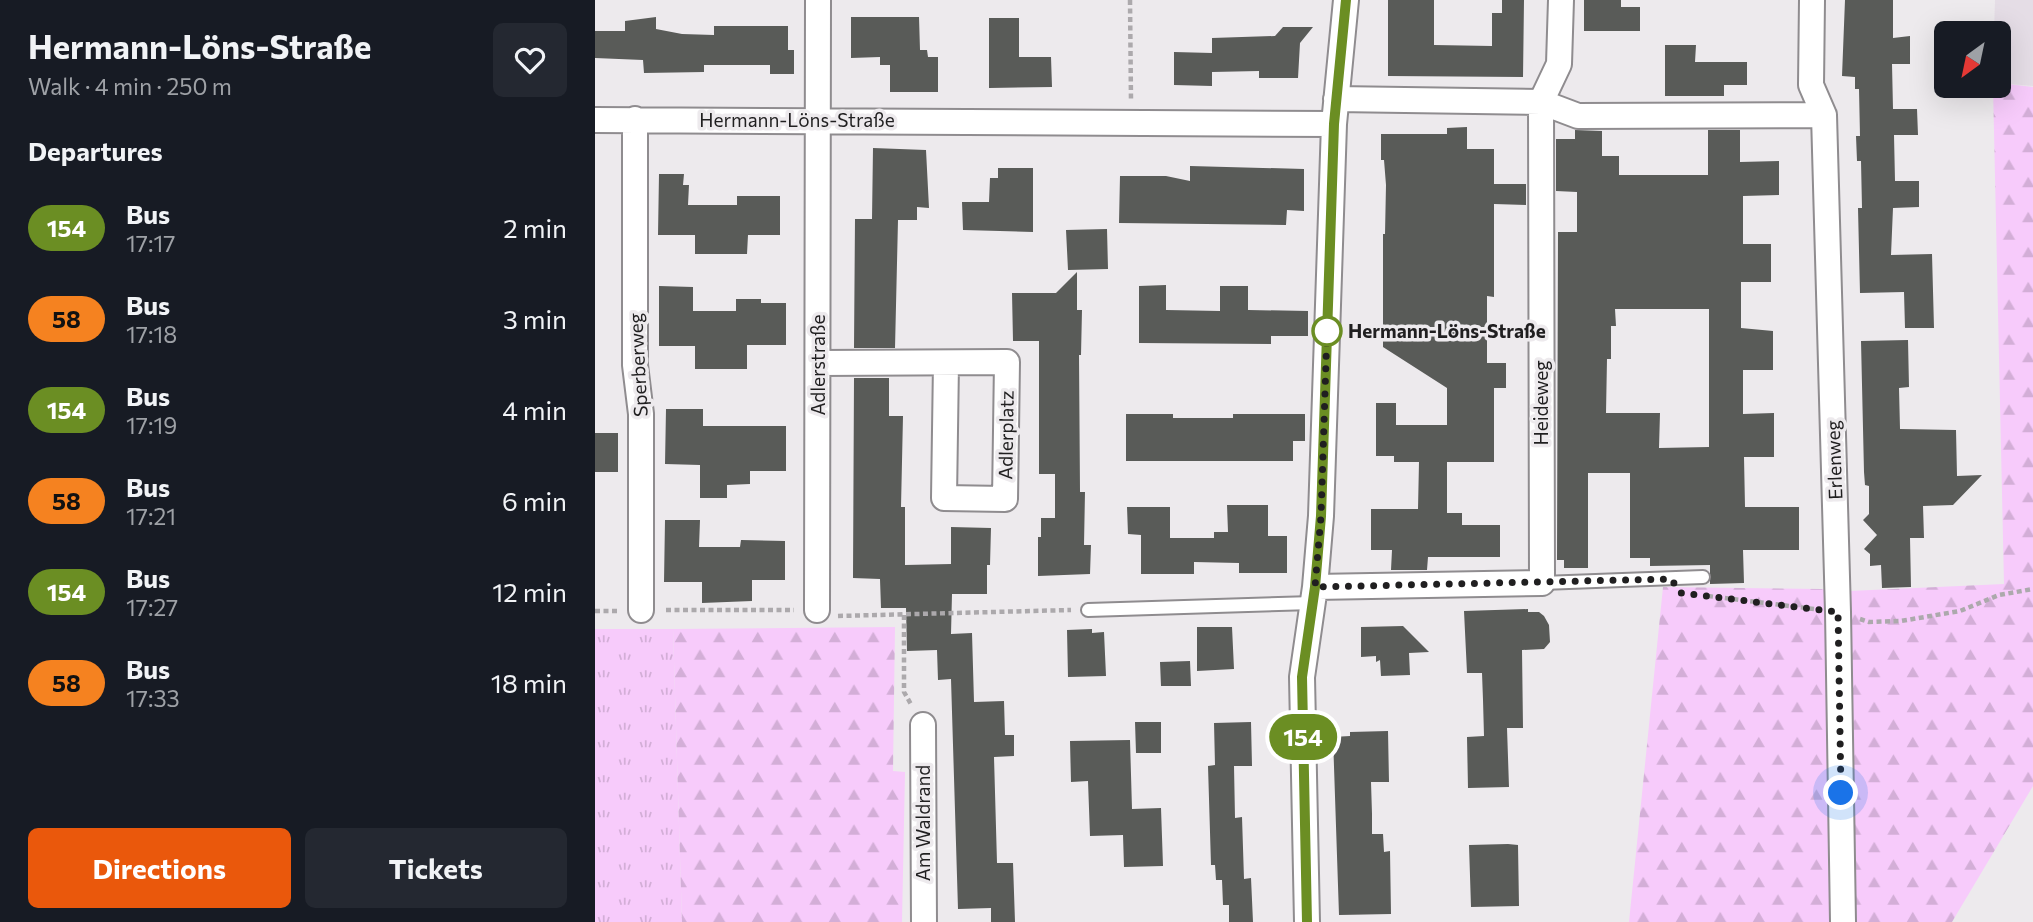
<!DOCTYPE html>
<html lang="en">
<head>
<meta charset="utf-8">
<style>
  :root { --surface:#171b24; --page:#242831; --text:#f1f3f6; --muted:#9ea1a6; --accent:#ea580c }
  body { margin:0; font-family:Commissioner,sans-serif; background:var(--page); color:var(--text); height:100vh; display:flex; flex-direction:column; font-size:26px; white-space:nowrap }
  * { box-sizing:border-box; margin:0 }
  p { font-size:23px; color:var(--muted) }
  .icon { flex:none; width:38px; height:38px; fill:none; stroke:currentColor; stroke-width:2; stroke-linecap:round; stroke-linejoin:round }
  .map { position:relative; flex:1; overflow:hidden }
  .details { display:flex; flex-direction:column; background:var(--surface); width:595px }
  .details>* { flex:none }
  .badge { padding:0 14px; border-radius:23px; font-size:24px; line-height:46px }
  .needle { width:46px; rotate:213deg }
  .controls { position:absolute; left:1339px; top:21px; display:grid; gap:14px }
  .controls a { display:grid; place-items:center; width:77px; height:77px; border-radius:10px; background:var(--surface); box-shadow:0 7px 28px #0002; font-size:35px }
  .you { position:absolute; width:35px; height:35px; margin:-18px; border:5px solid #fff; border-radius:50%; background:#1a73e8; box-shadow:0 0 0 10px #1a73e833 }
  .map>.badge { position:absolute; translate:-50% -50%; box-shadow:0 0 0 4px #fff }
  h2 { padding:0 28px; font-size:26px; line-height:63px }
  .round { display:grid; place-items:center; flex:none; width:74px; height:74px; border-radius:10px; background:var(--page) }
  .summary { display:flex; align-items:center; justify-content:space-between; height:119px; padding:0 28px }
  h1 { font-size:33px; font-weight:700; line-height:52px }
  .button { display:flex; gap:14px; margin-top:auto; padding:14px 28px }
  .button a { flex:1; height:80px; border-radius:10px; background:var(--accent); color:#fff; font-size:28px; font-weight:700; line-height:80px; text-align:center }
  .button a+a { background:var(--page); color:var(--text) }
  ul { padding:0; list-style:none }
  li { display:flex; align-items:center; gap:21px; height:91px; padding:0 28px }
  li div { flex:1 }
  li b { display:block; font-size:26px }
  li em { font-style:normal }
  li .badge { min-width:77px; font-weight:700; text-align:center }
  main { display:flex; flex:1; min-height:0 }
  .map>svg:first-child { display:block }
</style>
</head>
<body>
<main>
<section class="details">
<div class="summary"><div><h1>Hermann-Löns-Straße</h1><p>Walk · 4 min · 250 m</p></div><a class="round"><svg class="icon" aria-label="heart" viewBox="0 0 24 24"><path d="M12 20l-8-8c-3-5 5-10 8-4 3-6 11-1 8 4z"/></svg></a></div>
<h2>Departures</h2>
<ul>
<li><span class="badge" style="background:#6b8e23;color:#fff">154</span><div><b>Bus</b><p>17:17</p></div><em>2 min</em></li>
<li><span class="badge" style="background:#f58220;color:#111">58</span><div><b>Bus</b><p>17:18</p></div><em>3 min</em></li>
<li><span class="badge" style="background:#6b8e23;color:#fff">154</span><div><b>Bus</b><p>17:19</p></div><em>4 min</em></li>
<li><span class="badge" style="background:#f58220;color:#111">58</span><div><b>Bus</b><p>17:21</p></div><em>6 min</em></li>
<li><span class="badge" style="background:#6b8e23;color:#fff">154</span><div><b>Bus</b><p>17:27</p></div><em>12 min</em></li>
<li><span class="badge" style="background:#f58220;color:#111">58</span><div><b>Bus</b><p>17:33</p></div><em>18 min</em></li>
</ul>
<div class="button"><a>Directions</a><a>Tickets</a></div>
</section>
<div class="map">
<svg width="1438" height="922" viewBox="0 0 1438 922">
  <defs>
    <pattern id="grass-tufts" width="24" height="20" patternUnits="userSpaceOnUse" patternTransform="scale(1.75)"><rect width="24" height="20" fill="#f7cbfb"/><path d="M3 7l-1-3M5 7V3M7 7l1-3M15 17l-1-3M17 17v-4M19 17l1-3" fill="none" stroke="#d3aed7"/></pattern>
    <pattern id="forest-firs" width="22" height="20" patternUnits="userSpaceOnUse" patternTransform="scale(1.75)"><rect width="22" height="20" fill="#f7cbfb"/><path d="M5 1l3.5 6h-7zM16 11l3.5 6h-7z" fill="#d3aed7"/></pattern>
  </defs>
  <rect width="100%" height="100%" fill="#edeaed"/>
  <path fill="#e5dde6" d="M 1400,0 L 1438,0 L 1438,86 L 1404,83 L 1404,33 L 1399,33 Z"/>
  <path fill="url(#grass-tufts)" d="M 0,629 L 78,629 L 87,922 L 0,922 Z"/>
  <path fill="url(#forest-firs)" d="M 1404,83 L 1438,87 L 1438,786 L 1357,922 L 1034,922 L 1068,587 L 1226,589 L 1254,591 L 1409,584 L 1398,86 L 1404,86 Z
    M 300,627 L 298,771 L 310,772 L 307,922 L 87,922 L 78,629 Z"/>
  <path fill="#595b58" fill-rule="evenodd" d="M 793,0 L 839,0 L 839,45 L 897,46 L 897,13 L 907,13 L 907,0 L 929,0 L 928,77 L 793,76 Z
    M 989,0 L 1026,0 L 1026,7 L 1045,7 L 1045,31 L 989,31 Z
    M 1250,0 L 1298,0 L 1298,38 L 1315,36 L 1315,64 L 1297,64 L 1298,109 L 1322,109 L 1323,135 L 1299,135 L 1300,181 L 1324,181 L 1324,207 L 1298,208 L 1296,255 L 1337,254 L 1339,328 L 1310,328 L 1309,292 L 1265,293 L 1263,208 L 1267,208 L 1266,161 L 1262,161 L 1261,136 L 1265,136 L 1264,89 L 1260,89 L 1260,77 L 1247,76 Z
    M 61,17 L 61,29 L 87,34 L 119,35 L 119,26 L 193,26 L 193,50 L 199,50 L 199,74 L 175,74 L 175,65 L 109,65 L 109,72 L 49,73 L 48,60 L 0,58 L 0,31 L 30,31 L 30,21 Z
    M 256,17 L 324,17 L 325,50 L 332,50 L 333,57 L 343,57 L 343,92 L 295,92 L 295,65 L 285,65 L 285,57 L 256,58 Z
    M 394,18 L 424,18 L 424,57 L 456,57 L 457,87 L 394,88 Z
    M 688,27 L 718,27 L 705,43 L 703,78 L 664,78 L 664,71 L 617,72 L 617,86 L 579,85 L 579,52 L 617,53 L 617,38 L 680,36 Z
    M 1070,45 L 1101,45 L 1100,62 L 1152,62 L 1152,85 L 1129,85 L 1129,96 L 1070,96 Z
    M 872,127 L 872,149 L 899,149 L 899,184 L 931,184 L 931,205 L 899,204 L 899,297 L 892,296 L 892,363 L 911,363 L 911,388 L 899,388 L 899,462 L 852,462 L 852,513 L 867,513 L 867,525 L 905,525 L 905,557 L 833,557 L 832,570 L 796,570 L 797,550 L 776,550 L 776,509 L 823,509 L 824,462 L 799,462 L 799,456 L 781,456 L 781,403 L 801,403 L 801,425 L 852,425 L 852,388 L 788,347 L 788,234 L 790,234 L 791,185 L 789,160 L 786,160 L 786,134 L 852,134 L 852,128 Z
    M 980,130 L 1007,131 L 1007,156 L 1024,156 L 1024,175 L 1113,175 L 1113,130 L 1145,130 L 1145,162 L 1184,161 L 1184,195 L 1148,196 L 1148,244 L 1176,244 L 1176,282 L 1146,282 L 1146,328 L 1178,331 L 1178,370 L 1148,370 L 1148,414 L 1179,413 L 1179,457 L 1149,457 L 1150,507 L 1204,507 L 1204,550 L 1148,550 L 1149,583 L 1115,584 L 1115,565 L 1055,566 L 1055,558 L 1035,558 L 1035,473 L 993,473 L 993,568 L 969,568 L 969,560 L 962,560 L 963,232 L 982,232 L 982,192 L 961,191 L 961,139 L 980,139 ZM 1020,309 L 1114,309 L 1114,447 L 1064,448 L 1065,413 L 1011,413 L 1012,359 L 1016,359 L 1016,326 L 1021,326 Z
    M 278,148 L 331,150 L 334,208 L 322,207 L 322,220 L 303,220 L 300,348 L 259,348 L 260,219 L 277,219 Z
    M 595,166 L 709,169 L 709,211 L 692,210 L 691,225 L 524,223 L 525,176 L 571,176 L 595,181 Z
    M 403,168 L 438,168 L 438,232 L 368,230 L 367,202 L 394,202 L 395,178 L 403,178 Z
    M 64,174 L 89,174 L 88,185 L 94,185 L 93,205 L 142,205 L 142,196 L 185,196 L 185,235 L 153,235 L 152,254 L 100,254 L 100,235 L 63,235 Z
    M 512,229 L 513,269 L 473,270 L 471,230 Z
    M 482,272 L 482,310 L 487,310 L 486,355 L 484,355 L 485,492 L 490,492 L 489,545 L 496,545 L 495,574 L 443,576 L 443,537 L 446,537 L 446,518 L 460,518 L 460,474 L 444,474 L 444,341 L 418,341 L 417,293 L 461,293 Z
    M 571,285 L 571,310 L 625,311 L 625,286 L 653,286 L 653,310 L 713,311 L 713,336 L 676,336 L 676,344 L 544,343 L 544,286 Z
    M 64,286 L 98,287 L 98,311 L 141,311 L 141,299 L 166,299 L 166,303 L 191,303 L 191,345 L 152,345 L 152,369 L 100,369 L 100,346 L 64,346 Z
    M 1313,340 L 1314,387 L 1304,388 L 1305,429 L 1361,430 L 1362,476 L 1387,475 L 1358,505 L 1328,506 L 1329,538 L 1315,538 L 1316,587 L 1287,588 L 1286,565 L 1275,566 L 1275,554 L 1269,549 L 1282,535 L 1268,520 L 1274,514 L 1274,486 L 1270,485 L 1269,472 L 1266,341 Z
    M 259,378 L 294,378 L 294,416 L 308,416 L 306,507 L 310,507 L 310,565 L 356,564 L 356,527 L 396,528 L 395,565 L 392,565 L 392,594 L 357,594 L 356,634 L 377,633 L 379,702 L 409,701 L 410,735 L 419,735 L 419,756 L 399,757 L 402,863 L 418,863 L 420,922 L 396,922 L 396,908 L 363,909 L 356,679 L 343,680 L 342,650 L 312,651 L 311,608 L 286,608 L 285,579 L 258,578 Z
    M 71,409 L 108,409 L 108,426 L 191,426 L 191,471 L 155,471 L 155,484 L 132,485 L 132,498 L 105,498 L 105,465 L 70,464 Z
    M 531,414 L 578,414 L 578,418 L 638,418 L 638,414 L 710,414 L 710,441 L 698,441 L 698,461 L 531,461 Z
    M 0,433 L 23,433 L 23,472 L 0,472 Z
    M 632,505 L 673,505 L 673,536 L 692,536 L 692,573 L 644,573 L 644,563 L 599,562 L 599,574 L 546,574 L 546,535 L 533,534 L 532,507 L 575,507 L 575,538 L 619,538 L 619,532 L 633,532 Z
    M 70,520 L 105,520 L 104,547 L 145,547 L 146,540 L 190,541 L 190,580 L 157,580 L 157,601 L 107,603 L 107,582 L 69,582 Z
    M 933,609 L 933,612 L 944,612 L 949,616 L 954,625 L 955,642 L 949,649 L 927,650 L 928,728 L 912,728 L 914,787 L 873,788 L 872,737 L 889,736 L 888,700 L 887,673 L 872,673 L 869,611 Z
    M 808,626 L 834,652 L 814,653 L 815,675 L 786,676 L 785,660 L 781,662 L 781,656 L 766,657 L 766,627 Z
    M 602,627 L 637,627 L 639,669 L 602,671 Z
    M 497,629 L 497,633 L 509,632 L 511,676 L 473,677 L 472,630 Z
    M 595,661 L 596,686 L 566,686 L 565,662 Z
    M 540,722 L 566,722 L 566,753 L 541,753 Z
    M 656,722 L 657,766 L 639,766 L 640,818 L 647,817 L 649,879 L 656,878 L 658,922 L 634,922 L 634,905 L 628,905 L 627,880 L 621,880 L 620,865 L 616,865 L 613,766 L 620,765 L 619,723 Z
    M 793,731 L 794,782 L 776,782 L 777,814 L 777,834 L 788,834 L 789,852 L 795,851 L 796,914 L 744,915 L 738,737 L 755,736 L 755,732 Z
    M 535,740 L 537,809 L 566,808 L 568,866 L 529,867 L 528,835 L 495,836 L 493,781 L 476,782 L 475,741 Z
    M 913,844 L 923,845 L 924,906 L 876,907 L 874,845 Z"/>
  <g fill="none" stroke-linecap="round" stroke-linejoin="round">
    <defs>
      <path id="service" d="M 947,583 L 1108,577
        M 493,610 L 718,603"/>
      <path id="minor" d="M 1217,0 L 1216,85 L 1229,115 L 1243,612 L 1248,922
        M 741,99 L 946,102 L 983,116 L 1229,115
        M 40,119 L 40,365 L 46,414 L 46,610
        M 0,120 L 739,124
        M 224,363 L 412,362 L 410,499 L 349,498 L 351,363
        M 720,587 L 947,583 L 946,102 L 964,64 L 966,0
        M 222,610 L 223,0
        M 328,725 L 329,922
        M 712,922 L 707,677 L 720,587 L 726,516 L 739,124 L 751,0"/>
    </defs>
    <use href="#service" stroke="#8f8c8f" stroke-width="16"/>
    <use href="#minor" stroke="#8f8c8f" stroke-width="28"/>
    <path stroke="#aca9ac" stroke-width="4.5" stroke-dasharray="5 3.5" stroke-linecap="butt" d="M 535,0 L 536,101
      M 1113,596 L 1219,609
      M 71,610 L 199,610
      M 0,611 L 24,611
      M 309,615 L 309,692 L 317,706
      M 243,616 L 476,610
      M 1265,619 L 1274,622 L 1306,621 L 1365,611 L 1404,595 L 1438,589"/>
    <use href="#service" stroke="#fff" stroke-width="12"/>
    <use href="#minor" stroke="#fff" stroke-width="24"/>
  </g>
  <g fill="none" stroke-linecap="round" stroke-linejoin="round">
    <defs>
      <path id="line" d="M 712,922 L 707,677 L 720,587 L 726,516 L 739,124 L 751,0"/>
    </defs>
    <use href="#line" stroke="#fff" stroke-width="16"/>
    <use href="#line" stroke="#6b8e23" stroke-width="10"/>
    <path stroke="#201f20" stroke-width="7" stroke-dasharray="0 12.6" d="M 732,331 L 726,516 L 720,587 L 1076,579 L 1086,593 L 1243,612 L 1246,793"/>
  </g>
  <circle fill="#fff" stroke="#6b8e23" stroke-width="3.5" cx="732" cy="331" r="14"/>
  <g text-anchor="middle" stroke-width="7" stroke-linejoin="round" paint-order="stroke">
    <g font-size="19" fill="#201f20" stroke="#edeaed">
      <text x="202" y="127">Hermann-Löns-Straße</text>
      <text transform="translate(43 365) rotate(-93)" y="7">Sperberweg</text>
      <text transform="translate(223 365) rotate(-90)" y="7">Adlerstraße</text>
      <text transform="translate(946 403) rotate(-90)" y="7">Heideweg</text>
      <text transform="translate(411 435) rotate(-89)" y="7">Adlerplatz</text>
      <text transform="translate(1239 460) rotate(-92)" y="7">Erlenweg</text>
      <text transform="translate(328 823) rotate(-90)" y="7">Am Waldrand</text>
    </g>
    <g font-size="19" font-weight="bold" fill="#201f20" stroke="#edeaed" text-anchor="start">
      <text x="753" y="338">Hermann-Löns-Straße</text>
    </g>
  </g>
</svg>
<div class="controls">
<a><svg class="needle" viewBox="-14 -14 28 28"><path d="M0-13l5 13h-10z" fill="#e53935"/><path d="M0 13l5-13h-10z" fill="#9ea1a6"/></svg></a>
</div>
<div class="you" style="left:1246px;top:793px"></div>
<b class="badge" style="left:708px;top:737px;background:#6b8e23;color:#fff">154</b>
</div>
</main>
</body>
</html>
